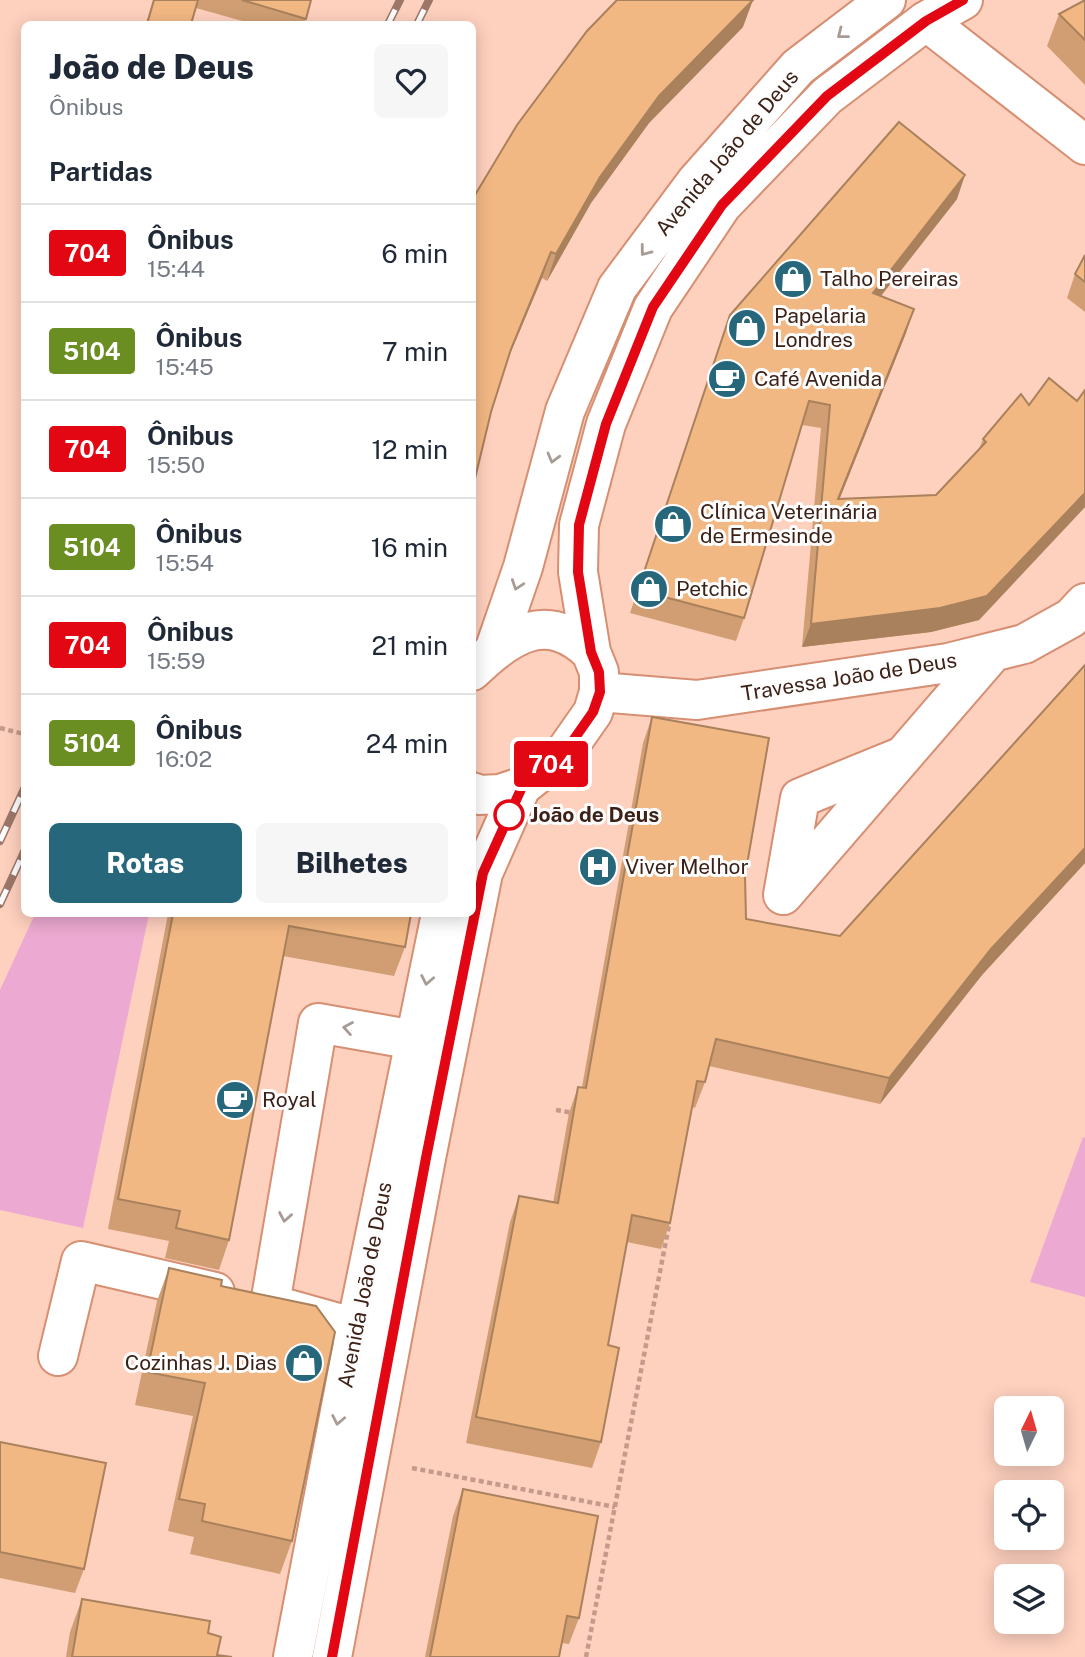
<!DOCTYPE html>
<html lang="pt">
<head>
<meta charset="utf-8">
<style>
  :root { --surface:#fff; --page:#f6f6f7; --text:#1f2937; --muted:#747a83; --line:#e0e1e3; --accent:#27677c }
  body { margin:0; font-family:"Public Sans",sans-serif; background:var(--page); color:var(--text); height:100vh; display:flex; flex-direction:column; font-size:26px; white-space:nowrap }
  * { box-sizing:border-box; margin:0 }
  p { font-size:23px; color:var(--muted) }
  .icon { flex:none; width:38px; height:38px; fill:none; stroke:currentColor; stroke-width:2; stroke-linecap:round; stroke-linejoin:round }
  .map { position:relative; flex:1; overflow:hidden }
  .details { position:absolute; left:21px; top:21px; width:455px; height:896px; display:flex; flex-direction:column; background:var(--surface); border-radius:10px; box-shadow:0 4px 18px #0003 }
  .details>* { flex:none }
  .badge { padding:0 14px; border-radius:5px; font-size:24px; line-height:46px }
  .needle { width:46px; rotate:5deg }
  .controls { position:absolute; left:994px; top:1396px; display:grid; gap:14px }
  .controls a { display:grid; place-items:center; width:70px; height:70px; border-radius:10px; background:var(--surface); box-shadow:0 4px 18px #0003; font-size:35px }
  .map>.badge { position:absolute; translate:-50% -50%; box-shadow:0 0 0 4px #fff }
  h2 { padding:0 28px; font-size:26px; line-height:63px }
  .round { display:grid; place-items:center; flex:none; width:74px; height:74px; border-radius:10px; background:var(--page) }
  .summary { display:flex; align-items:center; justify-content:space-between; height:119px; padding:0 28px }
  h1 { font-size:33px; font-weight:800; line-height:52px }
  .action { display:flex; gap:14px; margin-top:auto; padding:14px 28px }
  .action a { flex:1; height:80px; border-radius:10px; background:var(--accent); color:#fff; font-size:28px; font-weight:800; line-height:80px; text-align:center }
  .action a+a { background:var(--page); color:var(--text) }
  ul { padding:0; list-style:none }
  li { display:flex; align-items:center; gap:21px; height:98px; padding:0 28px; border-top:2px solid var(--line) }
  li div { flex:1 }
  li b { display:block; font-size:26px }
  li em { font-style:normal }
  li .badge { min-width:77px; font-weight:700; text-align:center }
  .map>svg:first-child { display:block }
</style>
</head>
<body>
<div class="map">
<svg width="1085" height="1657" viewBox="0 0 1085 1657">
  <rect width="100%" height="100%" fill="#fed0be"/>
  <path fill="#eca9d1" d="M 35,914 L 149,914 L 83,1228 L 0,1210 L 0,990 Z
    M 1083,1137 L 1085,1138 L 1085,1297 L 1030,1282 Z"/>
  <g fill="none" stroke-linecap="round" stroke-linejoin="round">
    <defs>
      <path id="street" d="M 926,21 L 1085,145
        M 599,692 L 697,700 L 948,663 L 1024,644 L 1071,618 L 1085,603
        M 903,756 L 800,798 L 783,895 L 993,652
        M 356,1328 L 270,1304 L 318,1023 L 415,1040
        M 58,1356 L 81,1261 L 215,1292"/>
      <path id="secondary" d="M 494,651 L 523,567 L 565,411 L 617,288 L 696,182 L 798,67 L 886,0
        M 472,671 C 510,634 547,610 591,652
        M 472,792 L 479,795 L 500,794 L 521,787 L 565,752 L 593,712 L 599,692 L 599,672 L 591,652 L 578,572 L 579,525 L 606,424 L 653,308 L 722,205 L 827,96 L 926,21 L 963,0
        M 293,1657 L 356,1328 L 441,914
        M 332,1657 L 426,1158 L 483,873 L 521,787"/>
    </defs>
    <use href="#street" stroke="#d68f72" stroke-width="42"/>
    <use href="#secondary" stroke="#d68f72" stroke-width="42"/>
    <path stroke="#c39a8b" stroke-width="4.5" stroke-dasharray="5 3.5" stroke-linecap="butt" d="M 0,728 L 24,734
      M 556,1110 L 574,1113
      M 412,1468 L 615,1507
      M 586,1657 L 669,1225"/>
    <use href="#street" stroke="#fff" stroke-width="38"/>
    <use href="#secondary" stroke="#fff" stroke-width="38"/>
    <defs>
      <path id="rail" d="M 388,24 L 400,0
        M 417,24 L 429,0
        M 0,841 L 24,789
        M 0,904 L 24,852"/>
    </defs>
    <use href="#rail" stroke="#9c7769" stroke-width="8"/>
    <use href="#rail" stroke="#fdfdfd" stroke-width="5" stroke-dasharray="16" stroke-linecap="butt"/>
  </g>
  <path fill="#d09e72" d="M 153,0 L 311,0 L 304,24 L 253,24 L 196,8 L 191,24 L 146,24 Z
    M 1085,0 L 1085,85 L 1047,46 L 1059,14 Z
    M 743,27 L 649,123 L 591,203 L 547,281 L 542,278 L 507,361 L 472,200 Z
    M 957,199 L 881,296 L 906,333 L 839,499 L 936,495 L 979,449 L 983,439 L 1029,405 L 1077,401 L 1085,390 L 1085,507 L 979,620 L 931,632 L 802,647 L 821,428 L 802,425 L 744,618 L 736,641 L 630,613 L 730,315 Z
    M 1085,255 L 1085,312 L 1067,298 L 1075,274 Z
    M 1085,665 L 1085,863 L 982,975 L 880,1104 L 709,1066 L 705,1082 L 695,1108 L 692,1107 L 670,1223 L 661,1249 L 627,1242 L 608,1345 L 601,1442 L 592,1468 L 466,1443 L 510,1222 L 519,1196 L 553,1203 L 569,1113 L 578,1087 L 582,1087 L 643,743 L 652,717 L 745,876 L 746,919 L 840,936 Z
    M 168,914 L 411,914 L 405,947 L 394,976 L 283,956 L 229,1240 L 219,1270 L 165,1258 L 169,1241 L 108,1229 Z
    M 169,1268 L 221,1286 L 292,1541 L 280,1574 L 190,1554 L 194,1537 L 168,1531 L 193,1416 L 135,1405 L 157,1301 Z
    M 0,1442 L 84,1569 L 75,1593 L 0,1578 Z
    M 463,1489 L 579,1618 L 569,1644 L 562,1643 L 559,1657 L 425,1657 L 453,1516 Z
    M 82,1599 L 208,1633 L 217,1655 L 232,1657 L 66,1657 L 70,1632 Z"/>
  <path fill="#a9815c" d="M 753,0 L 743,27 L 649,123 L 591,203 L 547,281 L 556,254 L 600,177 L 659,96 Z
    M 965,175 L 957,199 L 865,316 L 873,293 Z
    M 551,252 L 542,278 L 501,375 L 511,349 Z
    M 914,309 L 906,333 L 830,523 L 838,499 Z
    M 1085,493 L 1085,507 L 979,620 L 931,632 L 802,647 L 811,624 Z
    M 1085,848 L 1085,863 L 982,975 L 880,1104 L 889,1078 L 991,949 Z"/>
  <path fill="#f2b884" stroke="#a9815c" stroke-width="2" d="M 154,0 L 198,0 L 191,24 L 147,24 Z
    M 242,0 L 311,0 L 306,19 Z
    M 617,0 L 753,0 L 659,96 L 600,177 L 556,254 L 551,252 L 511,349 L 491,412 L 472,491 L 472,200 L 517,125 L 587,31 Z
    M 1085,0 L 1085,40 L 1059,14 Z
    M 899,122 L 965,175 L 873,293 L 914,309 L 838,499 L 936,495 L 986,442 L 983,439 L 1021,394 L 1029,405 L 1049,378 L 1077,401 L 1085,390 L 1085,493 L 987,596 L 940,608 L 811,624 L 830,405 L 809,401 L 744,618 L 638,590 L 730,315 Z
    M 1085,255 L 1085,282 L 1075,274 Z
    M 1085,665 L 1085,848 L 991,949 L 889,1078 L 716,1039 L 705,1082 L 697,1081 L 670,1223 L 632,1215 L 608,1345 L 619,1348 L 601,1442 L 476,1417 L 519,1196 L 558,1203 L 578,1087 L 586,1088 L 652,717 L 769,738 L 745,876 L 746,919 L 840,936 Z
    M 173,914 L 411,914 L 405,947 L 289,926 L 229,1240 L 176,1228 L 180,1211 L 118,1199 Z
    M 169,1268 L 222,1280 L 221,1286 L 316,1306 L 335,1332 L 292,1541 L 202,1521 L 205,1504 L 179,1499 L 205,1383 L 147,1372 Z
    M 0,1442 L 106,1463 L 84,1569 L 0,1552 Z
    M 463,1489 L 598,1516 L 579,1618 L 567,1616 L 559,1657 L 430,1657 Z
    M 82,1599 L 210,1621 L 208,1633 L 221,1637 L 217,1655 L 232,1657 L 72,1657 Z"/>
  <defs><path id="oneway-chevron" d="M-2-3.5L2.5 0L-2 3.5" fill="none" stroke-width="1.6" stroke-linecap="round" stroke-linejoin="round" transform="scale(1.75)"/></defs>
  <g stroke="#a89b96">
    <use href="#oneway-chevron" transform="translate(842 34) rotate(142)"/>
    <use href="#oneway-chevron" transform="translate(645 251) rotate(127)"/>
    <use href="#oneway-chevron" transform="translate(553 458) rotate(105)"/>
    <use href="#oneway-chevron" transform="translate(517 585) rotate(109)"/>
    <use href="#oneway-chevron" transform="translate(427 980) rotate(101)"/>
    <use href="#oneway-chevron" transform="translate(348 1028) rotate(-170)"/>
    <use href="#oneway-chevron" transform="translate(285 1217) rotate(100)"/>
    <use href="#oneway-chevron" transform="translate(338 1420) rotate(101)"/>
  </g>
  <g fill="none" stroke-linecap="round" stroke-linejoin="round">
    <defs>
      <path id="line" d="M 332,1657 L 426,1158 L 483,873 L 522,787 L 565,752 L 593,712 L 600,692 L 599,672 L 591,652 L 578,572 L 579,525 L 606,424 L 653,307 L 722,205 L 827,96 L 926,21 L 963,0"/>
    </defs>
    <use href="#line" stroke="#fff" stroke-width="16"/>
    <use href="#line" stroke="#e30613" stroke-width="10"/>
  </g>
  <defs>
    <symbol id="shop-disc" viewBox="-11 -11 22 22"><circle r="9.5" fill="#27677c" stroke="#fdfdfd"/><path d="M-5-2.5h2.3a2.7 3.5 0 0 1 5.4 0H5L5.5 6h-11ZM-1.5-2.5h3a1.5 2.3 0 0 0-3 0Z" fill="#fff"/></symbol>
    <symbol id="cafe-disc" viewBox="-11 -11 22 22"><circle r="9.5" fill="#27677c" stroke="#fdfdfd"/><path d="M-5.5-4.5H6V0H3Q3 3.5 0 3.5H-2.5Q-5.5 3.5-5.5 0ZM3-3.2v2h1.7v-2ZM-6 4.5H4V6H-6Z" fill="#fff"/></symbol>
    <symbol id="hospital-disc" viewBox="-11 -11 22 22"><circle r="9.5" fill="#27677c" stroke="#fdfdfd"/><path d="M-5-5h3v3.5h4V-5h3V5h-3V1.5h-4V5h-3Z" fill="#fff"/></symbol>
  </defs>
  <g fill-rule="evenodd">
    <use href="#shop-disc" x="771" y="257" width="44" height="44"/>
    <use href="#shop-disc" x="725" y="306" width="44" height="44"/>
    <use href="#cafe-disc" x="705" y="357" width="44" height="44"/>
    <use href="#shop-disc" x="651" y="502" width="44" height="44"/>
    <use href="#shop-disc" x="627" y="567" width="44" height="44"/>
    <use href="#hospital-disc" x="576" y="845" width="44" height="44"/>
    <use href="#cafe-disc" x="213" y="1078" width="44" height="44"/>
    <use href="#shop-disc" x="282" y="1341" width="44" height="44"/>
  </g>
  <circle fill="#fff" stroke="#e30613" stroke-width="3.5" cx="509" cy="815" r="14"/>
  <g text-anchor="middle" stroke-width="6" stroke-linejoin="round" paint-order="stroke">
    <g font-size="21" fill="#3d2116" stroke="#fdfdfd">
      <text transform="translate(727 153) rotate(-50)" y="7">Avenida João de Deus</text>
      <text transform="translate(849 677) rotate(-9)" y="7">Travessa João de Deus</text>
      <text transform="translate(365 1285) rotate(-79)" y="7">Avenida João de Deus</text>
    </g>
    <g font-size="21" fill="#3d2116" stroke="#fdfdfd" text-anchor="start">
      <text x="820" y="286">Talho Pereiras</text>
      <text x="774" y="323">Papelaria<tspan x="774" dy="24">Londres</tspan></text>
      <text x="754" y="386">Café Avenida</text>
      <text x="700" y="519">Clínica Veterinária<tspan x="700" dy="24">de Ermesinde</tspan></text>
      <text x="676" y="596">Petchic</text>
      <text x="625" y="874">Viver Melhor</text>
      <text x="262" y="1107">Royal</text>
      <text x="277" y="1370" text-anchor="end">Cozinhas J. Dias</text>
    </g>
    <g font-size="21" font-weight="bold" fill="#3d2116" stroke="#fdfdfd" text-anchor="start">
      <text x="530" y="822">João de Deus</text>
    </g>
  </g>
</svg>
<div class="controls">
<a><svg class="needle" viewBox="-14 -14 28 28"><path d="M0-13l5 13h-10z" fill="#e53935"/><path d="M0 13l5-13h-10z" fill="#747a83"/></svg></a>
<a><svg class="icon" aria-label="locate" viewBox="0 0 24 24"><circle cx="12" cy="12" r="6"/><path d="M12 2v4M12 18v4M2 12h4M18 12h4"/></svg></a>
<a><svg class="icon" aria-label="layers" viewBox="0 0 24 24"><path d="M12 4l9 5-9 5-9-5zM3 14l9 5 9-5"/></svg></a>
</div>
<b class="badge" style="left:551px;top:764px;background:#e30613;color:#fff">704</b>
<section class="details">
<div class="summary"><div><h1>João de Deus</h1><p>Ônibus</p></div><a class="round"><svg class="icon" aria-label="heart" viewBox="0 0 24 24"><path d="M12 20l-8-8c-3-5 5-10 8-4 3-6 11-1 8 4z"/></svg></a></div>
<h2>Partidas</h2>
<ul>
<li><span class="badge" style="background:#e30613;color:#fff">704</span><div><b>Ônibus</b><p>15:44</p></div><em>6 min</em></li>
<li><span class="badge" style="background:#6b8e23;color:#fff">5104</span><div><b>Ônibus</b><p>15:45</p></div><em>7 min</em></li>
<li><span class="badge" style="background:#e30613;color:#fff">704</span><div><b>Ônibus</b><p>15:50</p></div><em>12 min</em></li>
<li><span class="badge" style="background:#6b8e23;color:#fff">5104</span><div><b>Ônibus</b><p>15:54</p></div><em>16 min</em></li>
<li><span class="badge" style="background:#e30613;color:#fff">704</span><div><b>Ônibus</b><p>15:59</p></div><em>21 min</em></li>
<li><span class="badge" style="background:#6b8e23;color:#fff">5104</span><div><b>Ônibus</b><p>16:02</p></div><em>24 min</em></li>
</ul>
<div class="action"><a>Rotas</a><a>Bilhetes</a></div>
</section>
</div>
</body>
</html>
